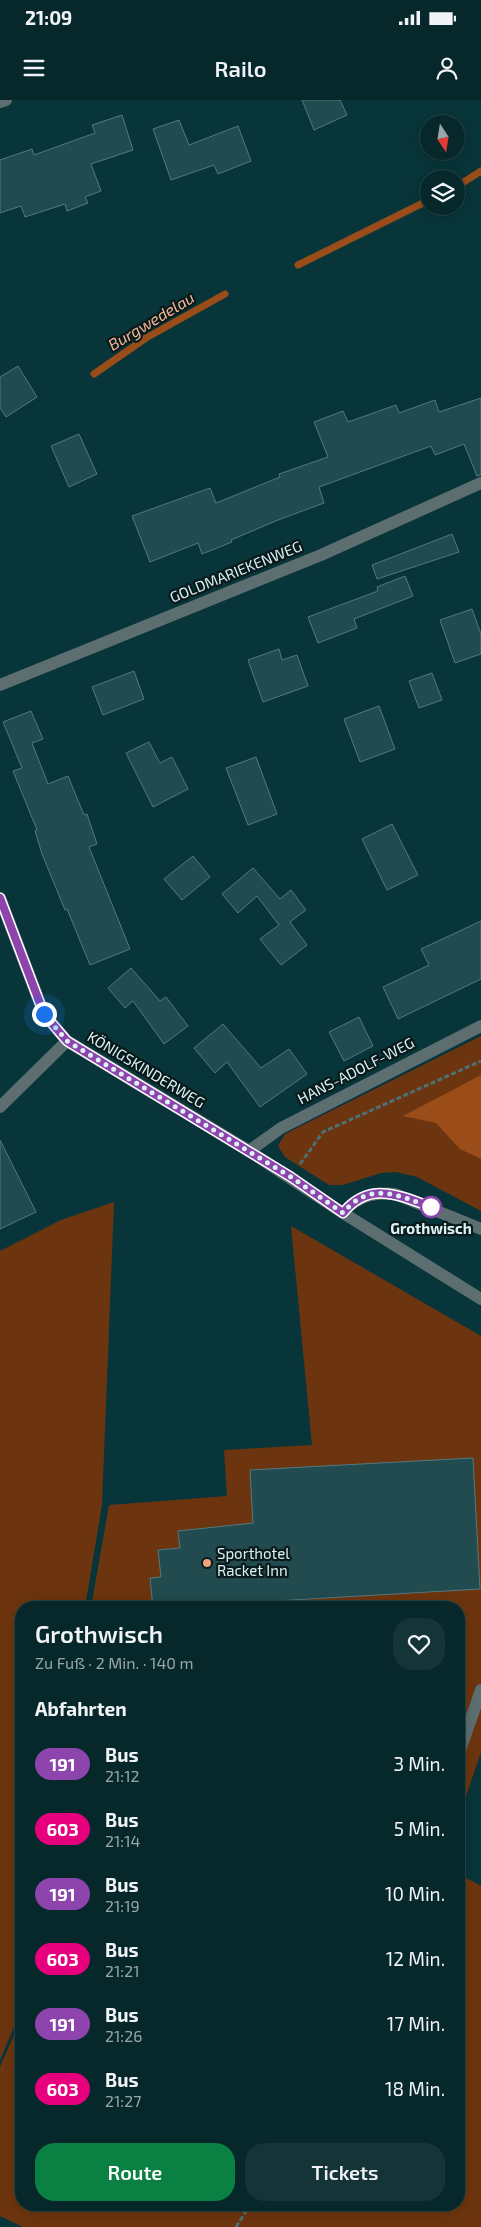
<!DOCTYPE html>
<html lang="de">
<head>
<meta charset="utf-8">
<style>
  :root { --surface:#06282b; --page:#143437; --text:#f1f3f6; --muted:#98a6a9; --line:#274447; --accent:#0b8043 }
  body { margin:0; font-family:"Exo 2",sans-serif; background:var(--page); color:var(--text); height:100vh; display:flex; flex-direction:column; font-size:19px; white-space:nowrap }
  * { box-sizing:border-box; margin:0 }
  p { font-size:16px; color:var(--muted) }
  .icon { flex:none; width:28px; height:28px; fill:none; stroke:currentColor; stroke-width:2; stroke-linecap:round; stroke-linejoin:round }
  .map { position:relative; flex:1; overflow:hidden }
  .side { position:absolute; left:15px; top:1501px; width:450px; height:610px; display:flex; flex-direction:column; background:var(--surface); border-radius:20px; box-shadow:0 2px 12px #0003,0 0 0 1px var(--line) }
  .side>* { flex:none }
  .badge { padding:0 10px; border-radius:16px; font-size:18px; line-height:32px }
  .needle { width:32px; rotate:168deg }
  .controls { position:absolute; left:420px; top:15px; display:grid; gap:10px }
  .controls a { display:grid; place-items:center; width:45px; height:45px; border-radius:50%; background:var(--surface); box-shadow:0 2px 12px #0003,0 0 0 1px var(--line); font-size:25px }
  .you { position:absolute; width:25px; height:25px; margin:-12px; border:4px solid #fff; border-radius:50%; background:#1a73e8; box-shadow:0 0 0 8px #1a73e833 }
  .map>.badge { position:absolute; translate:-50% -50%; box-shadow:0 0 0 2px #fff }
  h2 { padding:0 20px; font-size:19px; line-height:45px }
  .round { display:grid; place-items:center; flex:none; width:52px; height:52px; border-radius:20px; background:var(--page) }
  .summary { display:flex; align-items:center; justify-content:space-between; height:85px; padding:0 20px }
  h1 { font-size:24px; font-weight:600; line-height:38px }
  .button { display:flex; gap:10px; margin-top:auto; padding:10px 20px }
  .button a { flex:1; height:58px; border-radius:20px; background:var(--accent); color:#fff; font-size:20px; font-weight:600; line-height:58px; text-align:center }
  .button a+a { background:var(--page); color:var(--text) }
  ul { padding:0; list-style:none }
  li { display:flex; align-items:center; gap:15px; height:65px; padding:0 20px }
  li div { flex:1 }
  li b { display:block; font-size:19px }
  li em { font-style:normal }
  li .badge { min-width:55px; font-weight:700; text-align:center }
  .status { display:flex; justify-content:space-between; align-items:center; height:35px; padding:0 25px; background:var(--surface); direction:ltr }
  .status svg { height:14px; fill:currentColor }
  header { display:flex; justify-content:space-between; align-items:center; height:65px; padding:0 20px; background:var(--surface); font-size:22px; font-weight:600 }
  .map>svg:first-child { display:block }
</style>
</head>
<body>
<div class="status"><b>21:09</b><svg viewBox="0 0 49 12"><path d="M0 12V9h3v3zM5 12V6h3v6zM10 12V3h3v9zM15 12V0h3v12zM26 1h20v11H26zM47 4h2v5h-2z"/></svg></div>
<header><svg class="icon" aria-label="menu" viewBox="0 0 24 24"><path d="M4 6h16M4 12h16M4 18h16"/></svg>Railo<svg class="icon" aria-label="person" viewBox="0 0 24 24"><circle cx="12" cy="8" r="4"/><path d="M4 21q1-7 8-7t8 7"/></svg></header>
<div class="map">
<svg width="481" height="2127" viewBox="0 0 481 2127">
  <rect width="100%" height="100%" fill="#083539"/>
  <path fill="#6d350f" d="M 481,936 L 481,1111 L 417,1077 L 396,1072 L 381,1073 L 343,1085 L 329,1085 L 285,1057 L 278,1046 L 285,1034 Z
    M 114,1102 L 102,1405 L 85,1507 L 21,1508 L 21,1911 L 0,1960 L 0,1151 L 61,1120 Z
    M 291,1126 L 481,1236 L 481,1652 L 459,1717 L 459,1508 L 91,1508 L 109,1405 L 227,1396 L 224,1350 L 312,1345 Z
    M 459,1774 L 481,1786 L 481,2127 L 23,2127 L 0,2116 L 0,1967 L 21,1919 L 21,2105 L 459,2105 Z"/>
  <path fill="#9a4d19" d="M 481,975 L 481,1059 L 460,1049 L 436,1023 L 403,1016 Z"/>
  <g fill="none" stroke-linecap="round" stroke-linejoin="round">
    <path stroke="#9a4d19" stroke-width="7" d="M 456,87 L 481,71
      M 298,165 L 429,100
      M 94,274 L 146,238 L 225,194"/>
  </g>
  <path fill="#214b4f" stroke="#517a7f" d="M 302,0 L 340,0 L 347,15 L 314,30 Z
    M 122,15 L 133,50 L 91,64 L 101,91 L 85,97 L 88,103 L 67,111 L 65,104 L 25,117 L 21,106 L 0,113 L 0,60 L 32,49 L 34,55 L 95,33 L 92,25 Z
    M 179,20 L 189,45 L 238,26 L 251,61 L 218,74 L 214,65 L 171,80 L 153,29 Z
    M 18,266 L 37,297 L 6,317 L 0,308 L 0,277 Z
    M 481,298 L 481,375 L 477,376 L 464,344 L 435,355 L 431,346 L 319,387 L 324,403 L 278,420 L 231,440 L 232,442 L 202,454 L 198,443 L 150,462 L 132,416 L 210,388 L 216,403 L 280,377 L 279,374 L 328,357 L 314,322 L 343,311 L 348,322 L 396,305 L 399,313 L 435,300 L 439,312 Z
    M 79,334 L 97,374 L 69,387 L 51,346 Z
    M 452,434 L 459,452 L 377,479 L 372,465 Z
    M 405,476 L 413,496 L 354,519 L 357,528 L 318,543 L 308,517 L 378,491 L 377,487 Z
    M 472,509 L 481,534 L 481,554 L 455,563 L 440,520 Z
    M 279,549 L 282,560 L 297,555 L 308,586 L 263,602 L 248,560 Z
    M 134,571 L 144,599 L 103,615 L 92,587 Z
    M 432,573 L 442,600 L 419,608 L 409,581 Z
    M 379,606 L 395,649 L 360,662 L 344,619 Z
    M 31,611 L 43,639 L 32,643 L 48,684 L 68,676 L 84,715 L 87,714 L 97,744 L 89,747 L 130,849 L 90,865 L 67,809 L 65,810 L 42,754 L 35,731 L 37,730 L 13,671 L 22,668 L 3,622 Z
    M 149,642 L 160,663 L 172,657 L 188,689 L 153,707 L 126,653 Z
    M 256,657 L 277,714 L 248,725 L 226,668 Z
    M 392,724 L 418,775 L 387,790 L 362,739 Z
    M 193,756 L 210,777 L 182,800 L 164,779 Z
    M 253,768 L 280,799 L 291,790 L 306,810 L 290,822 L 307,845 L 281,865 L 260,839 L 279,825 L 257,796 L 238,813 L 222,794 Z
    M 481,821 L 481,879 L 398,919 L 383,887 L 429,865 L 421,849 Z
    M 131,868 L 160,901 L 166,897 L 188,926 L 164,944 L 133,901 L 125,908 L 108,888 Z
    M 359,917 L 373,946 L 344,961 L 329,932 Z
    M 223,924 L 261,968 L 289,949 L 307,974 L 260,1007 L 227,962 L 215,973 L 194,948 Z
    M 0,1040 L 36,1112 L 0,1129 Z
    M 473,1358 L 480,1489 L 257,1502 L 234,1503 L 235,1508 L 153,1508 L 150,1478 L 161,1477 L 158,1450 L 180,1448 L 178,1431 L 253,1423 L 250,1370 Z"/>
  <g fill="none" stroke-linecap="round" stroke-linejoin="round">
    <path stroke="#4c7175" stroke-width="3" stroke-dasharray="5 2.5" stroke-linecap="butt" d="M 300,1064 L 323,1032 L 481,961
      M 236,2127 L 250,2105"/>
    <path stroke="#5c6e70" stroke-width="12" d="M 0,2 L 6,0
      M 0,585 L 321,455 L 481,383
      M 0,798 L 44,914 L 67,941 L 249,1051 L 343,1113 L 481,1199
      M 0,1007 L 67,941
      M 249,1051 L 281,1028 L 481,926
      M 343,1113 C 357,1096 373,1092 395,1094 L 481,1129
      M 459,1653 L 481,1590"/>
  </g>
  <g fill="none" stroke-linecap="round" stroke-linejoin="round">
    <defs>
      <path id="line" d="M 0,798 L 44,914 L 67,941 L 291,1077 L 343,1113 C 369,1081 399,1095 431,1107"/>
    </defs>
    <use href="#line" stroke="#fff" stroke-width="11"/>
    <use href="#line" stroke="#8e44ad" stroke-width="8"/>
    <path stroke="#dbf1f3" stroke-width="5" stroke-dasharray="0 9" d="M 44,914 L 67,941 L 291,1077 L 343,1113 C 370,1080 399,1096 431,1107"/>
  </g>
  <circle fill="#fff" stroke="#8e44ad" stroke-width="2.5" cx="431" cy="1107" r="10"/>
  <circle fill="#efa378" stroke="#091a1c" stroke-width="2" cx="207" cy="1463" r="5"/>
  <g text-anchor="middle" stroke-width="4.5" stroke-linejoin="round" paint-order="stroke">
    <g font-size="15" fill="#dbf1f3" stroke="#091a1c">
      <text transform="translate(236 472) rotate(-22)" y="5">GOLDMARIEKENWEG</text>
      <text transform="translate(146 970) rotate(31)" y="5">KÖNIGSKINDERWEG</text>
      <text transform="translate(356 971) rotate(-27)" y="5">HANS-ADOLF-WEG</text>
    </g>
    <g font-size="15" font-weight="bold" fill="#dbf1f3" stroke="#091a1c">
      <text x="431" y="1134">Grothwisch</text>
    </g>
    <g font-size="15" fill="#dbf1f3" stroke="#091a1c" text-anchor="start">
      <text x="217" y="1459">Sporthotel<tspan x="217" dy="17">Racket Inn</tspan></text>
    </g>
    <g font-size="16" font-style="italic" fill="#f9b794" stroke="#091a1c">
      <text transform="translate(151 221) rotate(-31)" y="6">Burgwedelau</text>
    </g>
  </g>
</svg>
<div class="controls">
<a><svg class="needle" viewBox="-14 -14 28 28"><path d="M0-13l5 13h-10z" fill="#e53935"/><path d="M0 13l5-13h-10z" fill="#98a6a9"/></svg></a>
<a><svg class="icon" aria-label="layers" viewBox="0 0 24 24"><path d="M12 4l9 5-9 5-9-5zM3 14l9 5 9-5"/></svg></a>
</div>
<div class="you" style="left:44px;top:914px"></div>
<section class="side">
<div class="summary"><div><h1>Grothwisch</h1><p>Zu Fuß · 2 Min. · 140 m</p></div><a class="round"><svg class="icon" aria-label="heart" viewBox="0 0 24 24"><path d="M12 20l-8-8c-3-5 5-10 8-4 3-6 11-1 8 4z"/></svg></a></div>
<h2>Abfahrten</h2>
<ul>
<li><span class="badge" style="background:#8e44ad;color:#fff">191</span><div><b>Bus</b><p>21:12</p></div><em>3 Min.</em></li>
<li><span class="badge" style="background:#e6007e;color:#fff">603</span><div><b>Bus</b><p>21:14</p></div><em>5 Min.</em></li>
<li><span class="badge" style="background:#8e44ad;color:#fff">191</span><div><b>Bus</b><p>21:19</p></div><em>10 Min.</em></li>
<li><span class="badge" style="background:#e6007e;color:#fff">603</span><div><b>Bus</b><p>21:21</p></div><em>12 Min.</em></li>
<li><span class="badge" style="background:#8e44ad;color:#fff">191</span><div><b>Bus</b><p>21:26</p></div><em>17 Min.</em></li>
<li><span class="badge" style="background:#e6007e;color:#fff">603</span><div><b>Bus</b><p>21:27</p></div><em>18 Min.</em></li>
</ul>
<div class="button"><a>Route</a><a>Tickets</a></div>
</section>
</div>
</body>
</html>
